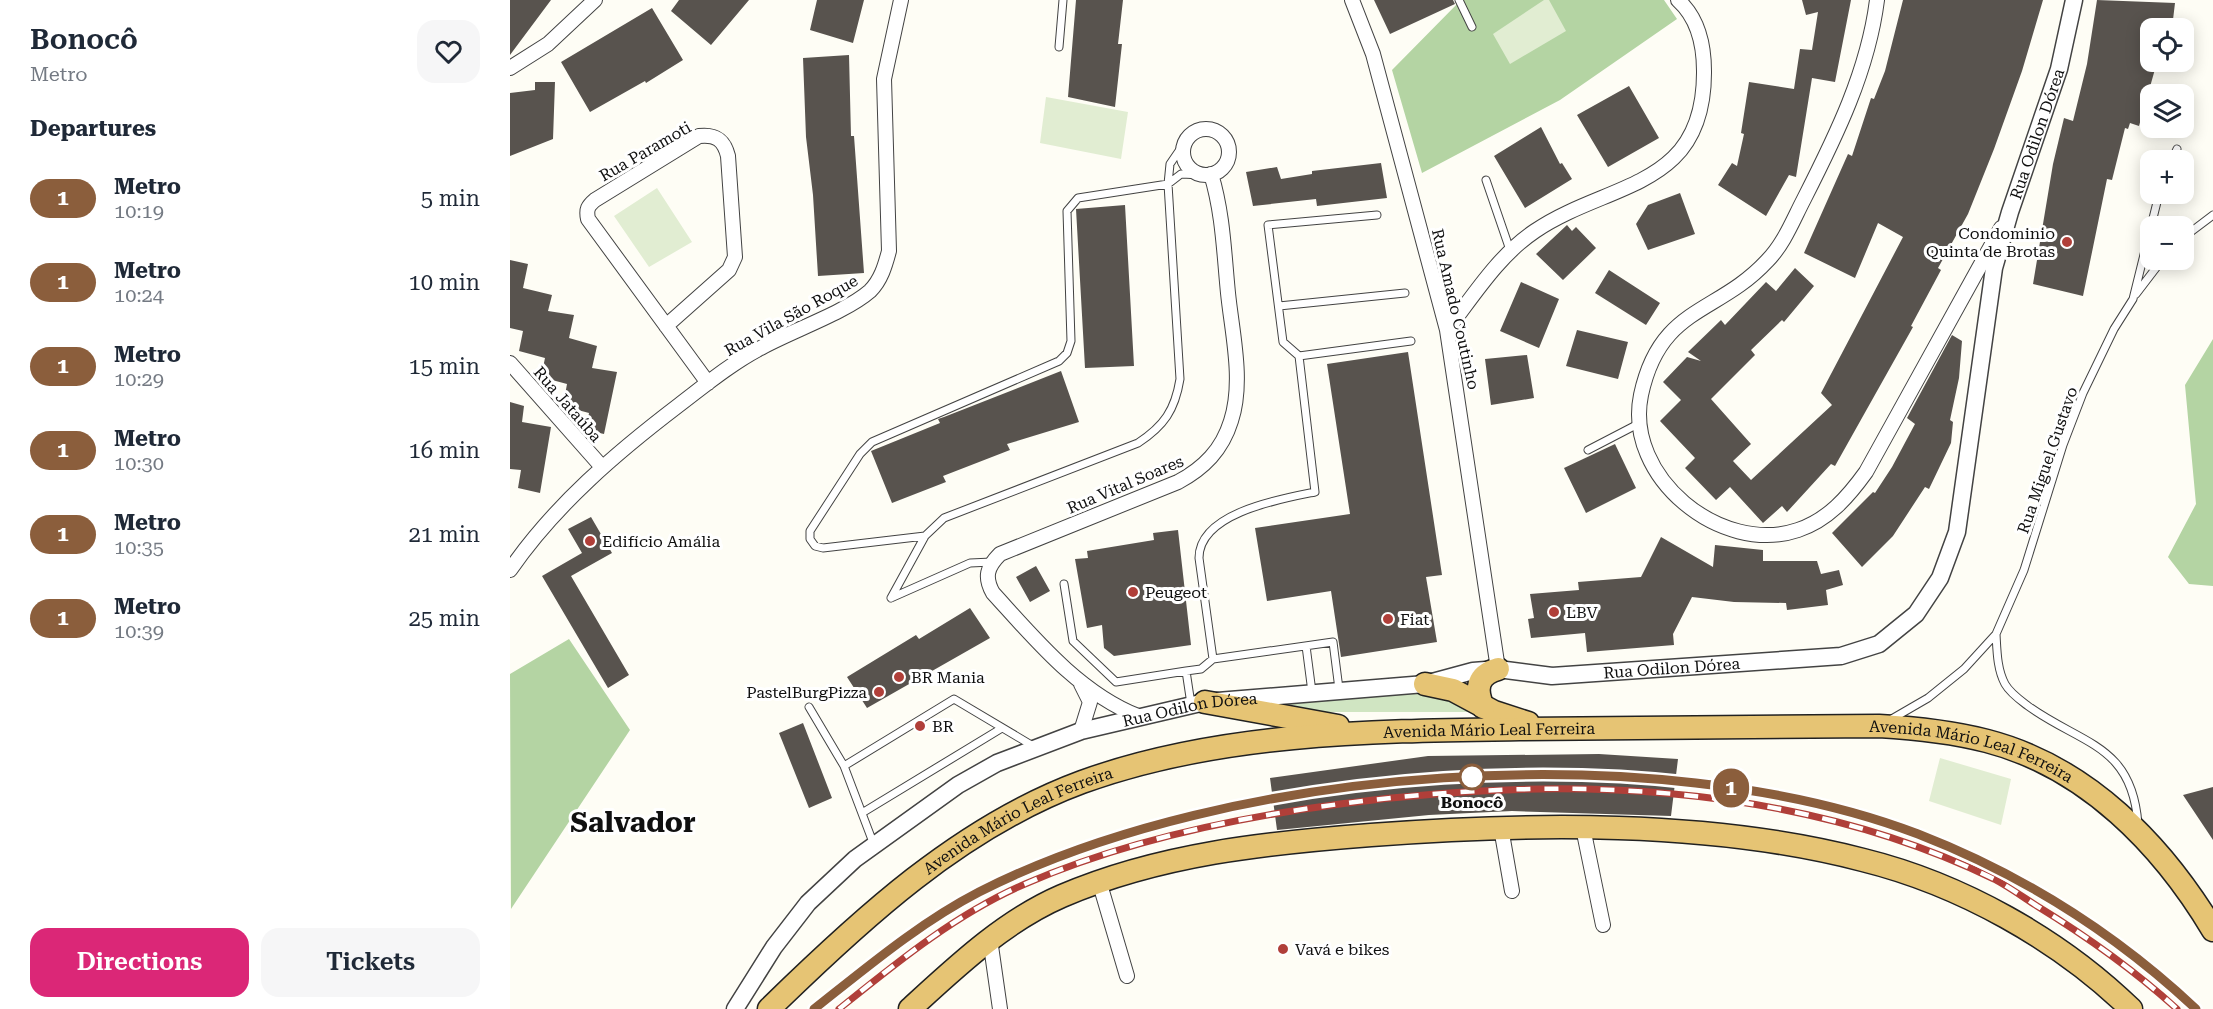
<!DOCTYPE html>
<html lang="en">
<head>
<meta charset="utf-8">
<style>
  :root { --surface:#fff; --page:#f6f6f7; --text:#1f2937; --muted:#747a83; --accent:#db2777 }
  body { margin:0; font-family:"Roboto Serif",serif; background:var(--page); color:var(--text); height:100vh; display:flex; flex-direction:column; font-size:22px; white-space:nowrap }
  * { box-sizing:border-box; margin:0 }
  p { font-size:20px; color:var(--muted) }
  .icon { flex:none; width:33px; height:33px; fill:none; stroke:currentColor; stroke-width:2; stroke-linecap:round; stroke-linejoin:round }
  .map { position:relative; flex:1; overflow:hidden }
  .side { display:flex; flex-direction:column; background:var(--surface); width:510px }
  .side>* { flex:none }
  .badge { padding:0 12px; border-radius:20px; font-size:21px; line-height:39px }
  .fabs { position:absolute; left:1630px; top:18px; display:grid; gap:12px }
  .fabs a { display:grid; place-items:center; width:54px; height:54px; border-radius:12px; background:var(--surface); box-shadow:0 3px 15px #0003; font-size:30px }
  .map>.badge { position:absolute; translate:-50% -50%; box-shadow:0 0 0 3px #fff }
  h2 { padding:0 30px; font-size:22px; line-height:54px }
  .round { display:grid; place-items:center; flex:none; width:63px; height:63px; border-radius:18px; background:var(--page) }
  .overview { display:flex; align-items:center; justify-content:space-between; height:102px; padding:0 30px }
  h1 { font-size:28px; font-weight:600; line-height:45px }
  .button { display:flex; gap:12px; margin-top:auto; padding:12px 30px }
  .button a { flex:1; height:69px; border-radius:18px; background:var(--accent); color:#fff; font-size:24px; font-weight:600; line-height:69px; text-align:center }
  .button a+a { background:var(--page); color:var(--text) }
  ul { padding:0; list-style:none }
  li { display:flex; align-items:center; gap:18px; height:84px; padding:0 30px }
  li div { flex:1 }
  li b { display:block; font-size:22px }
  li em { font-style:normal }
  li .badge { min-width:66px; font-weight:700; text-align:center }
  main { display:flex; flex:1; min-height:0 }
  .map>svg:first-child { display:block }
</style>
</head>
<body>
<main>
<section class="side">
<div class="overview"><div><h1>Bonocô</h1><p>Metro</p></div><a class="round"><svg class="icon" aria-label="heart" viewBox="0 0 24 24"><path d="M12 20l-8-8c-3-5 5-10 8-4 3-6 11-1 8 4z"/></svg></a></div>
<h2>Departures</h2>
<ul>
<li><span class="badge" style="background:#8b5e3c;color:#fff">1</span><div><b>Metro</b><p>10:19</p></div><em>5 min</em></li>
<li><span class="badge" style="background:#8b5e3c;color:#fff">1</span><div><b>Metro</b><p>10:24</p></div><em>10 min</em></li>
<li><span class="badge" style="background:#8b5e3c;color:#fff">1</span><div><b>Metro</b><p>10:29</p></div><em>15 min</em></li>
<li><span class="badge" style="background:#8b5e3c;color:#fff">1</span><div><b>Metro</b><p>10:30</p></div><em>16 min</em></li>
<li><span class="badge" style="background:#8b5e3c;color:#fff">1</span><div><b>Metro</b><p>10:35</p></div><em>21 min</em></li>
<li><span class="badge" style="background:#8b5e3c;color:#fff">1</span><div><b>Metro</b><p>10:39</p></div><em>25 min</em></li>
</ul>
<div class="button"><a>Directions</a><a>Tickets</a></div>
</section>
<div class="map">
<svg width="1703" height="1009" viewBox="0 0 1703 1009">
  <rect width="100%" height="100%" fill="#fefdf5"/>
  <path fill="#d0e5c2" d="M 931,693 L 965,712 L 786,712 L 766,704 L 882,694 Z"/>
  <path fill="#b4d4a3" d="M 951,0 L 1154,0 L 1167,19 L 1050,100 L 912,173 L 882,70 Z
    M 1703,339 L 1703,586 L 1679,584 L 1658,557 L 1686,504 L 1675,385 Z
    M 59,639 L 120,730 L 1,909 L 0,674 Z"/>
  <path fill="#e1edd2" d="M 1034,0 L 1039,0 L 1056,31 L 1000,64 L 983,34 Z
    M 536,97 L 618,112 L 611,159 L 530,143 Z
    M 147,188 L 182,242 L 139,267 L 104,216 Z
    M 1430,758 L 1501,779 L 1491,825 L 1419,801 Z"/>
  <path fill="#58534e" d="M 0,0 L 41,0 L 0,55 Z
    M 169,0 L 239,0 L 201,45 L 161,11 Z
    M 307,0 L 354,0 L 343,43 L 300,30 Z
    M 566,0 L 613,0 L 608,44 L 612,44 L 605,107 L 558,97 Z
    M 864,0 L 943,0 L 945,4 L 880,34 Z
    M 1292,0 L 1341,0 L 1325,82 L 1302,78 L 1286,177 L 1279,175 L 1256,216 L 1208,185 L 1222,163 L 1227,166 L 1234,134 L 1231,133 L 1239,82 L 1284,89 L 1290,49 L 1302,50 L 1308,12 L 1296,15 Z
    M 1393,0 L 1533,0 L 1512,71 L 1484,149 L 1458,214 L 1428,268 L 1431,270 L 1401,326 L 1403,327 L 1325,466 L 1321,464 L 1277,512 L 1272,506 L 1253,523 L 1220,487 L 1206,500 L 1175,468 L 1185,458 L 1150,421 L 1171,400 L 1153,382 L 1177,357 L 1191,361 L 1178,352 L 1211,320 L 1215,325 L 1256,282 L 1266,291 L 1285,268 L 1304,286 L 1274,322 L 1272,320 L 1241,350 L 1245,355 L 1201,399 L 1241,444 L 1223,461 L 1241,480 L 1322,405 L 1311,393 L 1393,237 L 1368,223 L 1345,278 L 1294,253 L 1338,154 L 1342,156 L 1361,98 L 1364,99 L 1375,71 Z
    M 1587,0 L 1665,3 L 1662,28 L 1641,26 L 1641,62 L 1647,62 L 1629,126 L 1620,123 L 1618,129 L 1615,128 L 1602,180 L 1597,179 L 1573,296 L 1523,284 L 1543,164 L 1554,118 L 1563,121 L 1577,64 Z
    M 142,8 L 173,60 L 136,83 L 135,81 L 80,112 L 51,62 Z
    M 339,55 L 341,136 L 344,136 L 354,273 L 308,276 L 303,195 L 296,137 L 293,58 Z
    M 25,82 L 45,82 L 43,139 L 0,156 L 0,93 L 25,90 Z
    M 1119,86 L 1149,138 L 1098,167 L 1067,115 Z
    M 1031,127 L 1050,164 L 1052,163 L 1062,179 L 1015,208 L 984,156 Z
    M 871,163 L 877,198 L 807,206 L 806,199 L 743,206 L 736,172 L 767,167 L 771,179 L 802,174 L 802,171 Z
    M 1170,193 L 1185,234 L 1138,250 L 1126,224 L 1138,205 Z
    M 615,205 L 624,366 L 575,368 L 566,209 Z
    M 1057,225 L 1062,231 L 1066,227 L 1086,248 L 1053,280 L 1026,254 Z
    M 0,260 L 18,264 L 13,288 L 42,295 L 38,311 L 64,315 L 59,338 L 87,346 L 82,368 L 107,372 L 94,434 L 76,430 L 79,413 L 53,406 L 57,384 L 31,377 L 35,358 L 9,351 L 13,331 L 0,328 Z
    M 1099,270 L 1150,303 L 1136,325 L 1085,293 Z
    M 1011,282 L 1049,299 L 1029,348 L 990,331 Z
    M 1067,330 L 1118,342 L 1108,379 L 1056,366 Z
    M 1442,335 L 1452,341 L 1449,378 L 1440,420 L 1443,422 L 1441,443 L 1419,489 L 1415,487 L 1383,536 L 1352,567 L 1322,533 L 1363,492 L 1365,493 L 1382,467 L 1405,424 L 1397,418 Z
    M 898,352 L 932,575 L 916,577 L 927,642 L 831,657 L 821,591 L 757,601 L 745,528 L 840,514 L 817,364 Z
    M 1017,355 L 1024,398 L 981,405 L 975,359 Z
    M 551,371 L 569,422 L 497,444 L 500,450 L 433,476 L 436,482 L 382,503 L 361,451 L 430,423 L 428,419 L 434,417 Z
    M 0,402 L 14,406 L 12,422 L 41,427 L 30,493 L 8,488 L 11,470 L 0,469 Z
    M 1105,444 L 1126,488 L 1076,513 L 1054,468 Z
    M 81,517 L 102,553 L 61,576 L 119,675 L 98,688 L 32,576 L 72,553 L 58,529 Z
    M 668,530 L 681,645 L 604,656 L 594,648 L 592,625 L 577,628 L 565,559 L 578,558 L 577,551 L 644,540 L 643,533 Z
    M 1151,537 L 1203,567 L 1205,545 L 1253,550 L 1253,561 L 1307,561 L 1311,574 L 1329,570 L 1333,585 L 1316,590 L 1318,605 L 1277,610 L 1276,603 L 1224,602 L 1182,597 L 1163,634 L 1164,645 L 1077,652 L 1075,633 L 1021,638 L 1018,619 L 1024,618 L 1020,594 L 1069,590 L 1068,582 L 1131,577 Z
    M 526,566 L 540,591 L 520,602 L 506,577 Z
    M 460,608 L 480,638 L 357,708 L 337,677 L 406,635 L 409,639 Z
    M 293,723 L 322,798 L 299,808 L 269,733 Z
    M 1089,754 L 1168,759 L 1161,816 L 1002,811 L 919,815 L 767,830 L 760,778 L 918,756 Z
    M 1703,787 L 1703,840 L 1673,795 Z"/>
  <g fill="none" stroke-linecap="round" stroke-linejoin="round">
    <defs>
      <path id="service" d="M 949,0 L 962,27
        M 549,47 L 553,0
        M 1662,160 L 1667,149
        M 976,180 L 1000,250
        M 1674,237 L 1703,215
        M 1626,294 L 1652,260
        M 769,306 L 895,293
        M 789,356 L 901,341
        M 1078,450 L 1130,423
        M 415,536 L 313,548 L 305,546 L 300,539 L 300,531 L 350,454 L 362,442 L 549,361 L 557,353 L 561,341 L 557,211 L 568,198 L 658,184 L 671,174 L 693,175
        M 554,584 L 563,641 L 606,682 L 676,671
        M 381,598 L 415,536 L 434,518 L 628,443 C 654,426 665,410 670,379 L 658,184 L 660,164 L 673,145
        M 381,598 L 460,563 L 482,562
        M 1486,634 C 1487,651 1487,669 1495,684 C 1500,693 1510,700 1518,706 C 1572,745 1622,744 1628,824
        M 796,646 L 802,692
        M 703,659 L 689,558 C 689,513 770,499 805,492 L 789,356 L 773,342 L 758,225 L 867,215
        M 681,704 L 676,671 L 691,669 L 703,659 L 823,642 L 829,689
        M 299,707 L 334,766 L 364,845
        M 1380,720 L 1418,698 L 1454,669 L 1486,634 L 1514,570 L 1553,445 L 1573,393 L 1604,329 L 1623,299 L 1649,194
        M 334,766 L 444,699 L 523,746
        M 352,813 L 492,728"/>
      <path id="minor" d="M 842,0 L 863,54 L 937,330 L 988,669
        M 1367,0 C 1358,71 1326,136 1294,199 C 1283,220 1274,244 1257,261 C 1207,315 1150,306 1131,395 C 1114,477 1211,556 1288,530 C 1318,520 1338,497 1356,472 L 1491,228
        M 0,68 L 38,44 L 85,0
        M673 152a23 23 0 1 1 46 0a23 23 0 1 1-46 0Z
        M 156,326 L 219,270 L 225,257 L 218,156 C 214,140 206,134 189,136 L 85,200 C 78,206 76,209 78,219 L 198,383
        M 937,330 C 964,295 988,256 1025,231 C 1099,181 1195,190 1194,71 C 1194,45 1188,18 1168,0
        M 0,363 L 92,467
        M 0,570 C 45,505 106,453 169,405 C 194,386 219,365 247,350 C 278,332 335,313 360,291 C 371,280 375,266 379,251 L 374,79 L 391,0
        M 628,716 C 569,693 524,638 483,593 C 474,577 477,567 490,554 L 668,482 C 694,468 712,450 721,421 C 734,381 722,333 718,293 C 714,253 713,213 701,174
        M 571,731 L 580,702 L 571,684
        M 991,828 L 1002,891
        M 1073,828 L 1093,925
        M 589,881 L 617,976
        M 480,939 L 490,1009"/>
      <g id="tertiary">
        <path id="s1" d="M 225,1009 L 264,947 L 298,903 L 345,859 L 448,785 L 487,763 L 571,731 L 695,702 L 915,684 L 963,671 L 988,669 L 1042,676 L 1331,656 L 1369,644 L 1406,614 L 1430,578 L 1447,532 L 1484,268 L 1500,212 L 1549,69 L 1564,0"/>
      </g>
      <g id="trunk">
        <path d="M 915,684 L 943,690 L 984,712 L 1018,723"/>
        <path d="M 695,702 L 828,726"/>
        <path d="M 973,707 C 965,689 967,675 988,669"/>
        <path id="s2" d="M 259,1009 C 350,920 450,827 572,782 C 710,732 864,731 1010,729 C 1129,727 1249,727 1369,726 C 1405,728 1442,732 1477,741 C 1577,767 1652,845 1703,930"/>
        <path d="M 400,1009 C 446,967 494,921 552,896 C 650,854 756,843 861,835 C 1018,823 1200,820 1353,860 C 1450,884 1549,939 1621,1009"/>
      </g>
    </defs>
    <use href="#service" stroke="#434343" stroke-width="9"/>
    <use href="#minor" stroke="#434343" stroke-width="16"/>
    <use href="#tertiary" stroke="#434343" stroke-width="19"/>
    <use href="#trunk" stroke="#212121" stroke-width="25"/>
    <use href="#service" stroke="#fff" stroke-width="7"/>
    <use href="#minor" stroke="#fff" stroke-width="14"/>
    <use href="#tertiary" stroke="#fff" stroke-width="16"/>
    <use href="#trunk" stroke="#e6c474" stroke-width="22"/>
    <defs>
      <path id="rail" d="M 304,1009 C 356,968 409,923 469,892 C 664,793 920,765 1136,777 C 1184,780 1231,790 1277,799 C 1321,808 1366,818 1408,834 C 1511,874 1605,933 1686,1009
        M 329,1009 C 386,963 447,913 515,884 C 614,841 723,818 830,804 C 1048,775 1282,781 1484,879 C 1499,887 1513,897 1527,906 C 1576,936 1624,970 1667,1009"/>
    </defs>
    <use href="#rail" stroke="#b03f39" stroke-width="7"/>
    <use href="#rail" stroke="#fff" stroke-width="4.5" stroke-dasharray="14" stroke-linecap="butt"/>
  </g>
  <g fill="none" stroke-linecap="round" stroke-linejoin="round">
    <defs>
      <path id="line" d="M 304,1009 C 356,968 409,923 469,892 C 718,765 1146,734 1408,834 C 1511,874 1605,933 1686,1009"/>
    </defs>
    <use href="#line" stroke="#fff" stroke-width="14"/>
    <use href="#line" stroke="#8b5e3c" stroke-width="9"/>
  </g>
  <g fill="#b03f39" stroke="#fff" stroke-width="2">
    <circle cx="1557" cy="242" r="6"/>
    <circle cx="80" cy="541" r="6"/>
    <circle cx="623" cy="592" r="6"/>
    <circle cx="1044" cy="612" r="6"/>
    <circle cx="878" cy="619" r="6"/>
    <circle cx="389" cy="677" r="6"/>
    <circle cx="369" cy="692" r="6"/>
    <circle cx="410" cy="726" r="6"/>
    <circle cx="773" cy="949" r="6"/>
  </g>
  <circle fill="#fff" stroke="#8b5e3c" stroke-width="3" cx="962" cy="777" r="12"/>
  <g text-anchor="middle" stroke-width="6" stroke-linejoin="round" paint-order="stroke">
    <g font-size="16" fill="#101010" stroke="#fff">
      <text dy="6" stroke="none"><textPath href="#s1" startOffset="1809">Rua Odilon Dórea</textPath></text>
      <text transform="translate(135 151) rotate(-30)" y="6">Rua Paramoti</text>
      <text transform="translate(946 309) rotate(77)" y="6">Rua Amado Coutinho</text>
      <text transform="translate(281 315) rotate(-29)" y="6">Rua Vila São Roque</text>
      <text transform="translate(58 404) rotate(49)" y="6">Rua Jataúba</text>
      <text transform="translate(1537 460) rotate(-71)" y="6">Rua Miguel Gustavo</text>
      <text transform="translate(615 484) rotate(-23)" y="6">Rua Vital Soares</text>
      <text dy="6" stroke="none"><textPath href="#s1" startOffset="1052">Rua Odilon Dórea</textPath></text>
      <text dy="6" stroke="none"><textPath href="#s1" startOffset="566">Rua Odilon Dórea</textPath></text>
      <text dy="6" stroke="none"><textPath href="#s2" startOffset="802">Avenida Mário Leal Ferreira</textPath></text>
      <text dy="6" stroke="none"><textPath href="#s2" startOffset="1288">Avenida Mário Leal Ferreira</textPath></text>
      <text dy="6" stroke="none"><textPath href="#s2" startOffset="315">Avenida Mário Leal Ferreira</textPath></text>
    </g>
    <g font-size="16" fill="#101010" stroke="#fff" text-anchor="start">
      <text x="1545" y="239" text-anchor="end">Condominio<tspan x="1545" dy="18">Quinta de Brotas</tspan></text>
      <text x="92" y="547">Edifício Amália</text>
      <text x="635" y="598">Peugeot</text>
      <text x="1056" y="618">LBV</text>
      <text x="890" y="625">Fiat</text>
      <text x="401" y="683">BR Mania</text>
      <text x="357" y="698" text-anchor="end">PastelBurgPizza</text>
      <text x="422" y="732">BR</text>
      <text x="785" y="955">Vavá e bikes</text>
    </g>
    <g font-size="16" font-weight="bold" fill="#101010" stroke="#fff">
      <text x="962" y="808">Bonocô</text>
    </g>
    <g font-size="28" font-weight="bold" fill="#101010" stroke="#fff">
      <text x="123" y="832">Salvador</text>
    </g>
  </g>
</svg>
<div class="fabs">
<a><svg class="icon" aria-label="locate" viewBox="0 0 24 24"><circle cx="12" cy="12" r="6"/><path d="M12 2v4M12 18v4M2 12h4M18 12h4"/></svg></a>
<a><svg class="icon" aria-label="layers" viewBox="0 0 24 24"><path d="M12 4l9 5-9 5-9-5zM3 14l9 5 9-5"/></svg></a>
<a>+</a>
<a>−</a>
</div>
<b class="badge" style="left:1221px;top:788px;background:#8b5e3c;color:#fff">1</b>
</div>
</main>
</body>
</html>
